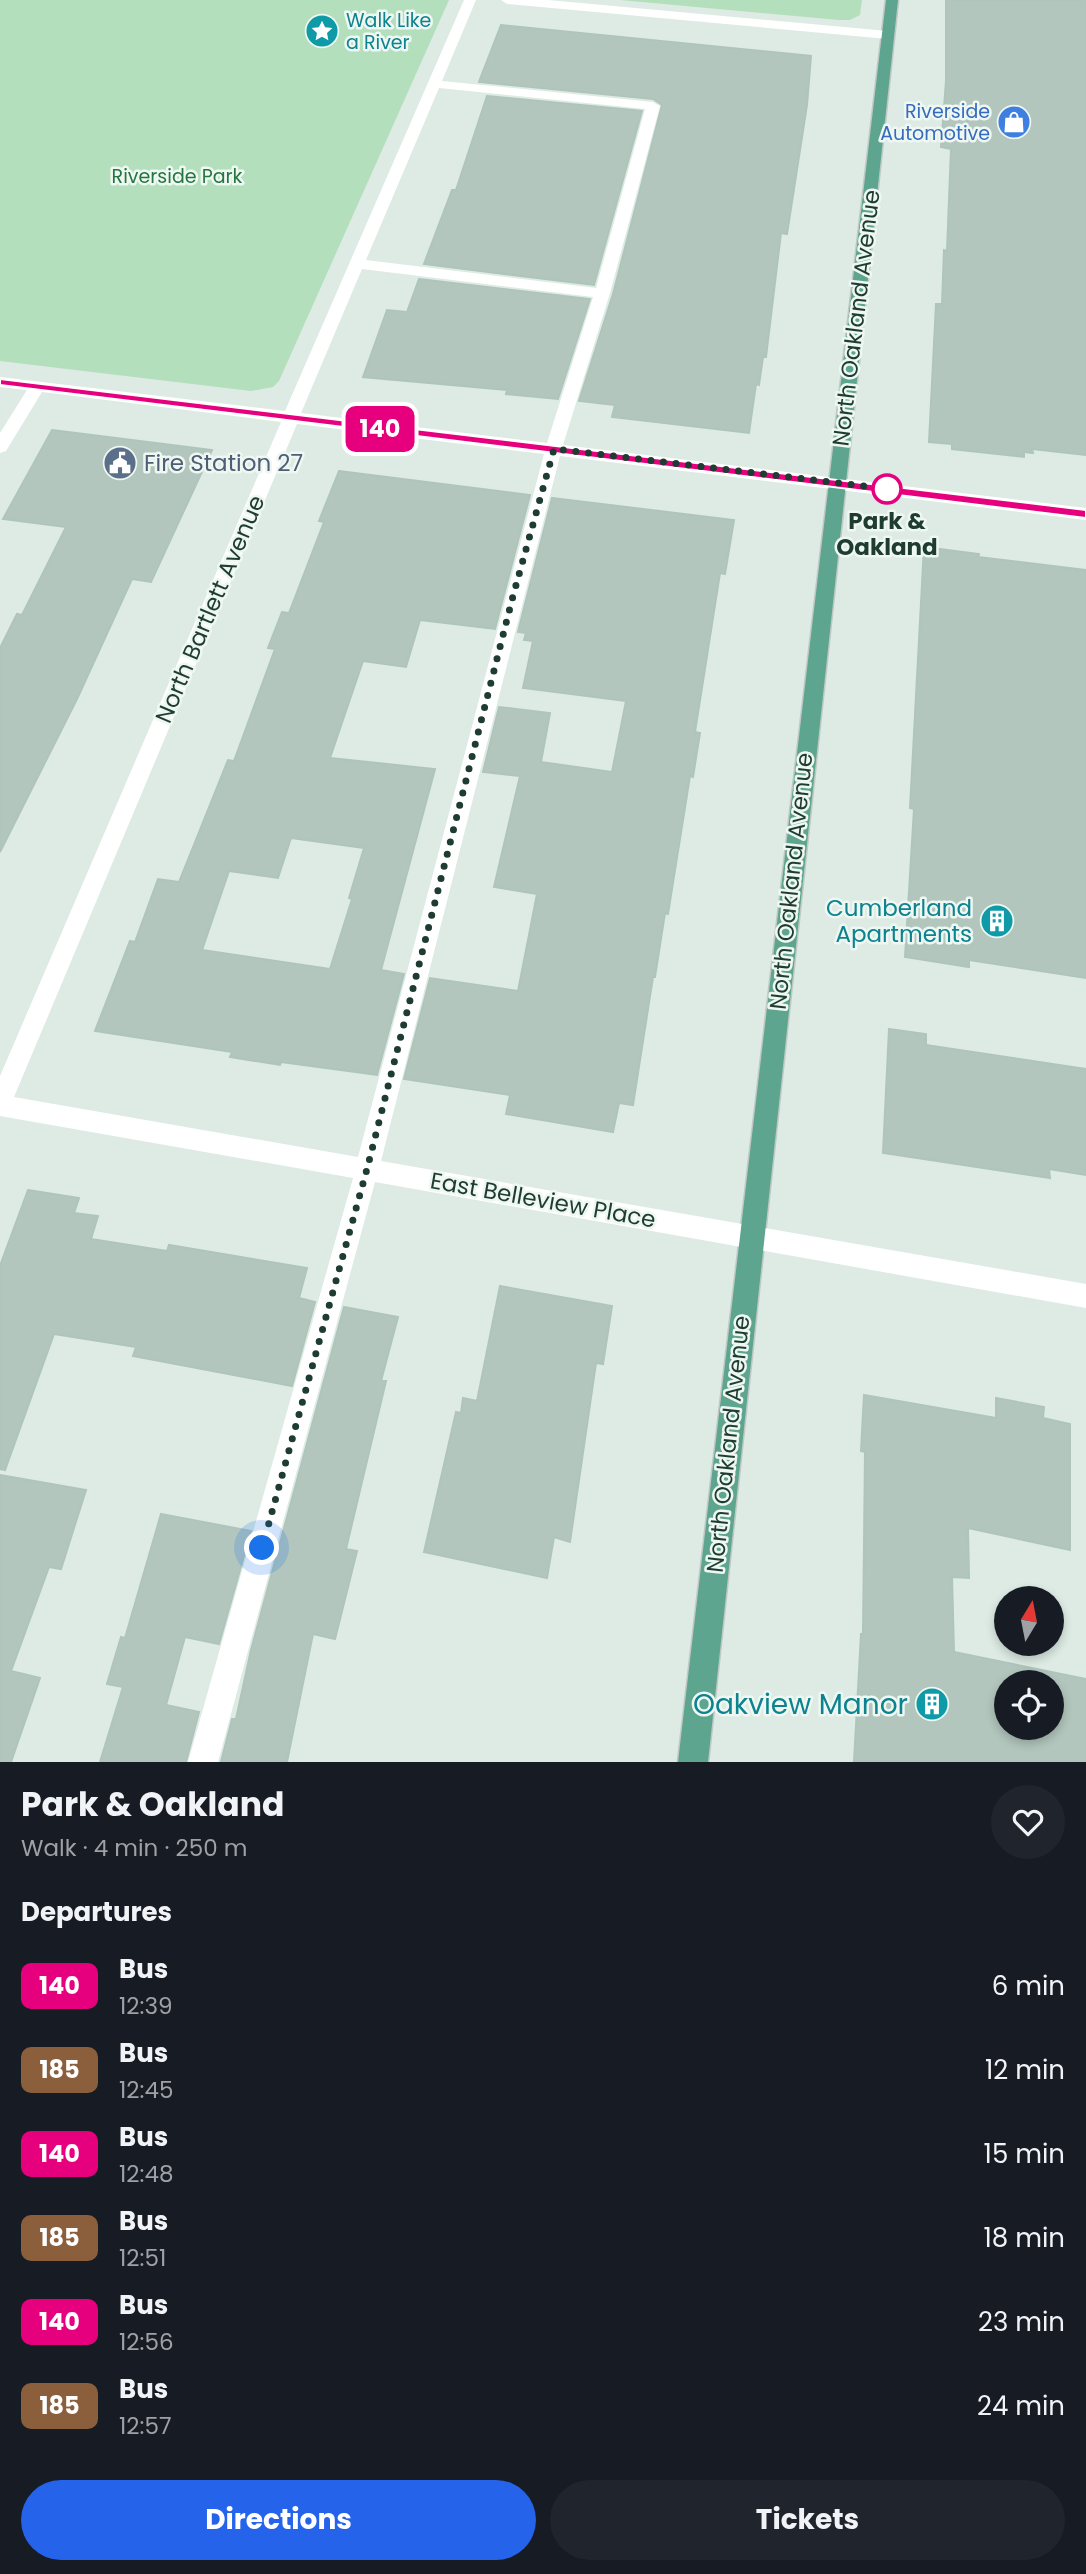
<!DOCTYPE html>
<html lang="en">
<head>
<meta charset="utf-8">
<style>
  :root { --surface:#171b24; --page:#20242c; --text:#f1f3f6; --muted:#9ea1a6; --accent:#2563eb }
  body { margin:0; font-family:Poppins,sans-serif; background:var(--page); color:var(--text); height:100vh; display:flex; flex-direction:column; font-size:26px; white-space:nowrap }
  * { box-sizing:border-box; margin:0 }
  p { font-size:23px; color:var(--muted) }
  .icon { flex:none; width:38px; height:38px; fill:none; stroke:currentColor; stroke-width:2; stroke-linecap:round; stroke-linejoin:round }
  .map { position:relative; height:1762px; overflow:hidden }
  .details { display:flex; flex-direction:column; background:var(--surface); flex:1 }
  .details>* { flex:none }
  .badge { padding:0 14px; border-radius:10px; font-size:24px; line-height:46px }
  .needle { width:46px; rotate:10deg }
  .buttons { position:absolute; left:994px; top:1586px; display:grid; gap:14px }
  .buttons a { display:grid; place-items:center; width:70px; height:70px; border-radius:50%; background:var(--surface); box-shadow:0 4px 10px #0003; font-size:35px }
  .you { position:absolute; width:35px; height:35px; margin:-18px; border:5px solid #fff; border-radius:50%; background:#1a73e8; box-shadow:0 0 0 10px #1a73e833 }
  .map>.badge { position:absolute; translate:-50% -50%; box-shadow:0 0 0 4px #fff }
  h2 { padding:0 21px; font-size:26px; line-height:63px }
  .round { display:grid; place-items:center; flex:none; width:74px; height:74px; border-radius:37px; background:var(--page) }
  .summary { display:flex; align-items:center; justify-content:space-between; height:119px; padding:0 21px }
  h1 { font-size:33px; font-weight:700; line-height:52px }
  .primary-button { display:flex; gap:14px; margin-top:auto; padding:14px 21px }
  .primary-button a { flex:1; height:80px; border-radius:42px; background:var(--accent); color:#fff; font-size:28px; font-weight:700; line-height:80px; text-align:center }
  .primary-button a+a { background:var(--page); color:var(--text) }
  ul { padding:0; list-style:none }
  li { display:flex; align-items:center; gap:21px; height:84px; padding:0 21px }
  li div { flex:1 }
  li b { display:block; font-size:26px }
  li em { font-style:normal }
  li .badge { min-width:77px; font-weight:700; text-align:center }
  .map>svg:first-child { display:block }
</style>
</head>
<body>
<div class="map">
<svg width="1086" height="1762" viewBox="0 0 1086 1762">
  <rect width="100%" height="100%" fill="#ddebe4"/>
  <path fill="#b4dfbd" d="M 0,0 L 449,0 L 279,381 L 273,387 L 251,391 L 0,361 Z
    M 620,0 L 862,0 L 860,15 L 850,20 L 839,20 Z"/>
  <path fill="#b2c6bd" stroke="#afc5bb" stroke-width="2" fill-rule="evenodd" d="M 946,0 L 1086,0 L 1086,455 L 1032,449 L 1033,453 L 1024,452 L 1024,457 L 952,449 L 952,444 L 929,442 L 936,304 L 942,304 L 944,250 L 947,251 L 951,149 L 941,147 L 946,81 Z
    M 501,25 L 811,56 L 807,105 L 787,234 L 781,233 L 766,357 L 763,357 L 759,385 L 756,384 L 749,433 L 612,417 L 615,405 L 579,401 L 613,294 L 662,105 L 653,99 L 479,82 Z
    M 487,96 L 642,111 L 594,285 L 424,264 L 452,190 L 456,190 Z
    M 419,279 L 590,299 L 558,399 L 506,394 L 507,390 L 363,377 L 387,310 L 407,312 Z
    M 52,430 L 212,450 L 151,582 L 132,579 L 77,699 L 0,852 L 0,648 L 17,614 L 22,615 L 66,527 L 3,519 Z
    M 339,471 L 530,495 L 495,629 L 420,620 L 406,667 L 363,661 L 330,758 L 435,769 L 381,970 L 404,974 L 377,1075 L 281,1062 L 280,1065 L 230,1057 L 232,1052 L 95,1031 L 130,941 L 135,942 L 158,879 L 179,882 L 228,760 L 234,761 L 275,649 L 268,648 L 282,612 L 289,613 L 324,522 L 319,521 ZM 291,838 L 364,848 L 349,898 L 352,899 L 330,969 L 202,950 L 229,871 L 278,878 Z
    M 552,498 L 734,520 L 725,574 L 720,573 L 695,732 L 700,733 L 693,777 L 690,776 L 668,914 L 665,913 L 655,977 L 653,977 L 633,1105 L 619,1103 L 613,1132 L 506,1114 L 510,1095 L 404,1079 L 430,978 L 518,991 L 537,894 L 494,887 L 520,776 L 483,772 L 499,707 L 550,713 L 541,762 L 612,772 L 626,701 L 523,688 L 533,641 L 524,640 L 526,633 L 518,632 Z
    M 924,547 L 979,554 L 978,557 L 1086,570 L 1086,978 L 969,960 L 969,967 L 905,957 L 914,809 L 910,808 Z
    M 889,1029 L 926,1034 L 926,1045 L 1086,1069 L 1086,1175 L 1049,1169 L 1050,1178 L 883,1153 Z
    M 28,1190 L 79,1198 L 74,1213 L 98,1216 L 91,1239 L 167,1251 L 169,1245 L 307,1268 L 299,1298 L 315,1302 L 292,1386 L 133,1356 L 136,1347 L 54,1334 L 5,1470 L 0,1469 L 0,1266 Z
    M 500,1286 L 612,1306 L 603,1364 L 596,1363 L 570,1542 L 554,1537 L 547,1578 L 424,1552 L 456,1412 L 461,1413 L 463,1398 L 477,1401 Z
    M 344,1307 L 398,1317 L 381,1381 L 386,1381 L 346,1549 L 357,1551 L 335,1639 L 313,1634 L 287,1762 L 221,1762 L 232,1719 L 236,1719 L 251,1650 Z
    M 864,1395 L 996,1418 L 996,1398 L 1044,1407 L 1043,1418 L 1070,1424 L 1070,1550 L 968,1528 L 969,1578 L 952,1577 L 954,1652 L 1086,1679 L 1086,1762 L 854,1762 L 861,1634 L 863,1634 L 865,1452 L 861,1451 ZM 1006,1682 L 1052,1682 L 1052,1727 L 1006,1727 Z
    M 0,1475 L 86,1490 L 61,1569 L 49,1567 L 11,1671 L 40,1678 L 11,1762 L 0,1762 Z
    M 161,1514 L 251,1531 L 219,1644 L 185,1637 L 166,1705 L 199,1712 L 186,1762 L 100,1762 L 123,1687 L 107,1684 L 121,1637 L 125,1638 Z"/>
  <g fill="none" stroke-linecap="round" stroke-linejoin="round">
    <defs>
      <path id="major" d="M 886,0 L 898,0 L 708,1762 L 678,1762 Z"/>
    </defs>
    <use href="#major" stroke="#c0c8c6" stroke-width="3"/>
    <path fill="#fff" fill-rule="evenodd" d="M 464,0 L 476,0 L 442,81 L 653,102 L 660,106 L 610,293 L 563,445 L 1086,508 L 1086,520 L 560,456 L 381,1161 L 1086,1284 L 1086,1308 L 375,1182 L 218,1762 L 188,1762 L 353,1178 L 0,1116 L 0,1076 L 281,422 L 42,392 L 6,451 L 0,453 L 0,433 L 27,390 L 0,387 L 0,377 L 285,411 ZM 439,88 L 645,109 L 596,288 L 366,260 ZM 362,269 L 593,297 L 547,443 L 301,413 ZM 297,424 L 544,454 L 358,1157 L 14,1097 Z
      M 501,0 L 548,0 L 888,31 L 894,35 L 888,39 L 507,4 Z"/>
    <use href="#major" fill="#5da58e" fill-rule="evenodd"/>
  </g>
  <path fill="#e6007e" stroke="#fff" stroke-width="2" d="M 0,379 L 1086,510 L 1086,518 L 0,385 Z"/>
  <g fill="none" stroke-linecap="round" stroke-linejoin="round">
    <path stroke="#1e3c32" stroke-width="7" stroke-dasharray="0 12.6" d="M 262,1548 L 367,1169 L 513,596 L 554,449 L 896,490 L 887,489"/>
  </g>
  <defs>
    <symbol id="sight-disc" viewBox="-11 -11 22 22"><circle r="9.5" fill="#0f9aa8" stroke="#eef7f2"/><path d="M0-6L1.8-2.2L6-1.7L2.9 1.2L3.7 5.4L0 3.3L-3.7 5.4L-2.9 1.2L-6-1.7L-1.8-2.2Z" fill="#fff"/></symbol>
    <symbol id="shop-disc" viewBox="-11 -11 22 22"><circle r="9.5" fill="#3f7fe0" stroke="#eef7f2"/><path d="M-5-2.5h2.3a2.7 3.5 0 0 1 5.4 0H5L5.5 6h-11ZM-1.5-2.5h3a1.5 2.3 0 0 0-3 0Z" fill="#fff"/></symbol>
    <symbol id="civic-disc" viewBox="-11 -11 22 22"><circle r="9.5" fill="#5c6f8a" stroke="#eef7f2"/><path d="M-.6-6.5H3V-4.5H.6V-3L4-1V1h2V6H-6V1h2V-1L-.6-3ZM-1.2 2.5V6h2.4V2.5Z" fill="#fff"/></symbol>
    <symbol id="building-disc" viewBox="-11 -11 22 22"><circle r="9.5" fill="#0f9aa8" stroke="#eef7f2"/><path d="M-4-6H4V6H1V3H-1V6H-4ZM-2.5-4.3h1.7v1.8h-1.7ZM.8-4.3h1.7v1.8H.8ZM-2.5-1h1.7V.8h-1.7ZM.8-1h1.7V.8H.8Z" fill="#fff"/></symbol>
  </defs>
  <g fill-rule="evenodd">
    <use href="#sight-disc" x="303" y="12" width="38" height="38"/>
    <use href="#shop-disc" x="995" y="103" width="38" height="38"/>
    <use href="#civic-disc" x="101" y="444" width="38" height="38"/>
    <use href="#building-disc" x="978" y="902" width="38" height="38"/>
    <use href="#building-disc" x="913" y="1685" width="38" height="38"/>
  </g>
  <circle fill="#fff" stroke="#e6007e" stroke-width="3.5" cx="887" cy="489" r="14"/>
  <g text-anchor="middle" stroke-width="5" stroke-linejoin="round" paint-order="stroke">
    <g font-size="19" fill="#0d838f" stroke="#eef7f2" text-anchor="start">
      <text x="346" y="27">Walk Like<tspan x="346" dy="22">a River</tspan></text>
    </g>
    <g font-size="19" fill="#366cbe" stroke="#eef7f2" text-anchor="end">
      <text x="990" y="118">Riverside<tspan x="990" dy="22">Automotive</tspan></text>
    </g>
    <g font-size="19" fill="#24763f" stroke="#eef7f2">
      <text x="177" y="183">Riverside Park</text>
    </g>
    <g font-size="23" fill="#1e3c32" stroke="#eef7f2">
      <text transform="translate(856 318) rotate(-83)" y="8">North Oakland Avenue</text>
      <text transform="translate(210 609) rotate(-67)" y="8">North Bartlett Avenue</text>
      <text transform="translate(791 881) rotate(-84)" y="8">North Oakland Avenue</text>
      <text transform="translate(543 1200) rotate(10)" y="8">East Belleview Place</text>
      <text transform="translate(728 1444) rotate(-84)" y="8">North Oakland Avenue</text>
    </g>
    <g font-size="23" fill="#4e5e75" stroke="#eef7f2" text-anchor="start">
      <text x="144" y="471">Fire Station 27</text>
    </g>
    <g font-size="23" font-weight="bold" fill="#1e3c32" stroke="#eef7f2">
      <text x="887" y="529">Park &amp;<tspan x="887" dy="26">Oakland</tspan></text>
    </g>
    <g font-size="23" fill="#0d838f" stroke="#eef7f2" text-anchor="end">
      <text x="972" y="916">Cumberland<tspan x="972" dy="26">Apartments</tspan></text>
    </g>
    <g font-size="28" fill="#0d838f" stroke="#eef7f2" text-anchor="end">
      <text x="908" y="1714">Oakview Manor</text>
    </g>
  </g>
</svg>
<div class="buttons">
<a><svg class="needle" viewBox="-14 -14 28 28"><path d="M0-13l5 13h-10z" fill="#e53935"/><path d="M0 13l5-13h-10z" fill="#9ea1a6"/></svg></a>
<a><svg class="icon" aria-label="locate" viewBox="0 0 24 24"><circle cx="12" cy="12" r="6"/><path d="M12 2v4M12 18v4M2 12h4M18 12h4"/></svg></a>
</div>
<div class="you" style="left:262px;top:1548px"></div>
<b class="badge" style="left:380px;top:429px;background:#e6007e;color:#fff">140</b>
</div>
<section class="details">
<div class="summary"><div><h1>Park &amp; Oakland</h1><p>Walk · 4 min · 250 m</p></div><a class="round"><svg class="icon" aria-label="heart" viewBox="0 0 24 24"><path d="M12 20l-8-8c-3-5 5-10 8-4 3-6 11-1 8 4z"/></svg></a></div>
<h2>Departures</h2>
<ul>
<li><span class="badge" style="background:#e6007e;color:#fff">140</span><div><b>Bus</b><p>12:39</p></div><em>6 min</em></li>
<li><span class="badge" style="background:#8b5e3c;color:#fff">185</span><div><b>Bus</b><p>12:45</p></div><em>12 min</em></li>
<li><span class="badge" style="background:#e6007e;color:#fff">140</span><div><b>Bus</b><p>12:48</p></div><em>15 min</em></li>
<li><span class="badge" style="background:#8b5e3c;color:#fff">185</span><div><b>Bus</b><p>12:51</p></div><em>18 min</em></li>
<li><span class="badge" style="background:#e6007e;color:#fff">140</span><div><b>Bus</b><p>12:56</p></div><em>23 min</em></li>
<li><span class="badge" style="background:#8b5e3c;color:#fff">185</span><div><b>Bus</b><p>12:57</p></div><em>24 min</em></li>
</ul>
<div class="primary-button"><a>Directions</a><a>Tickets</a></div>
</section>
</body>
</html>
